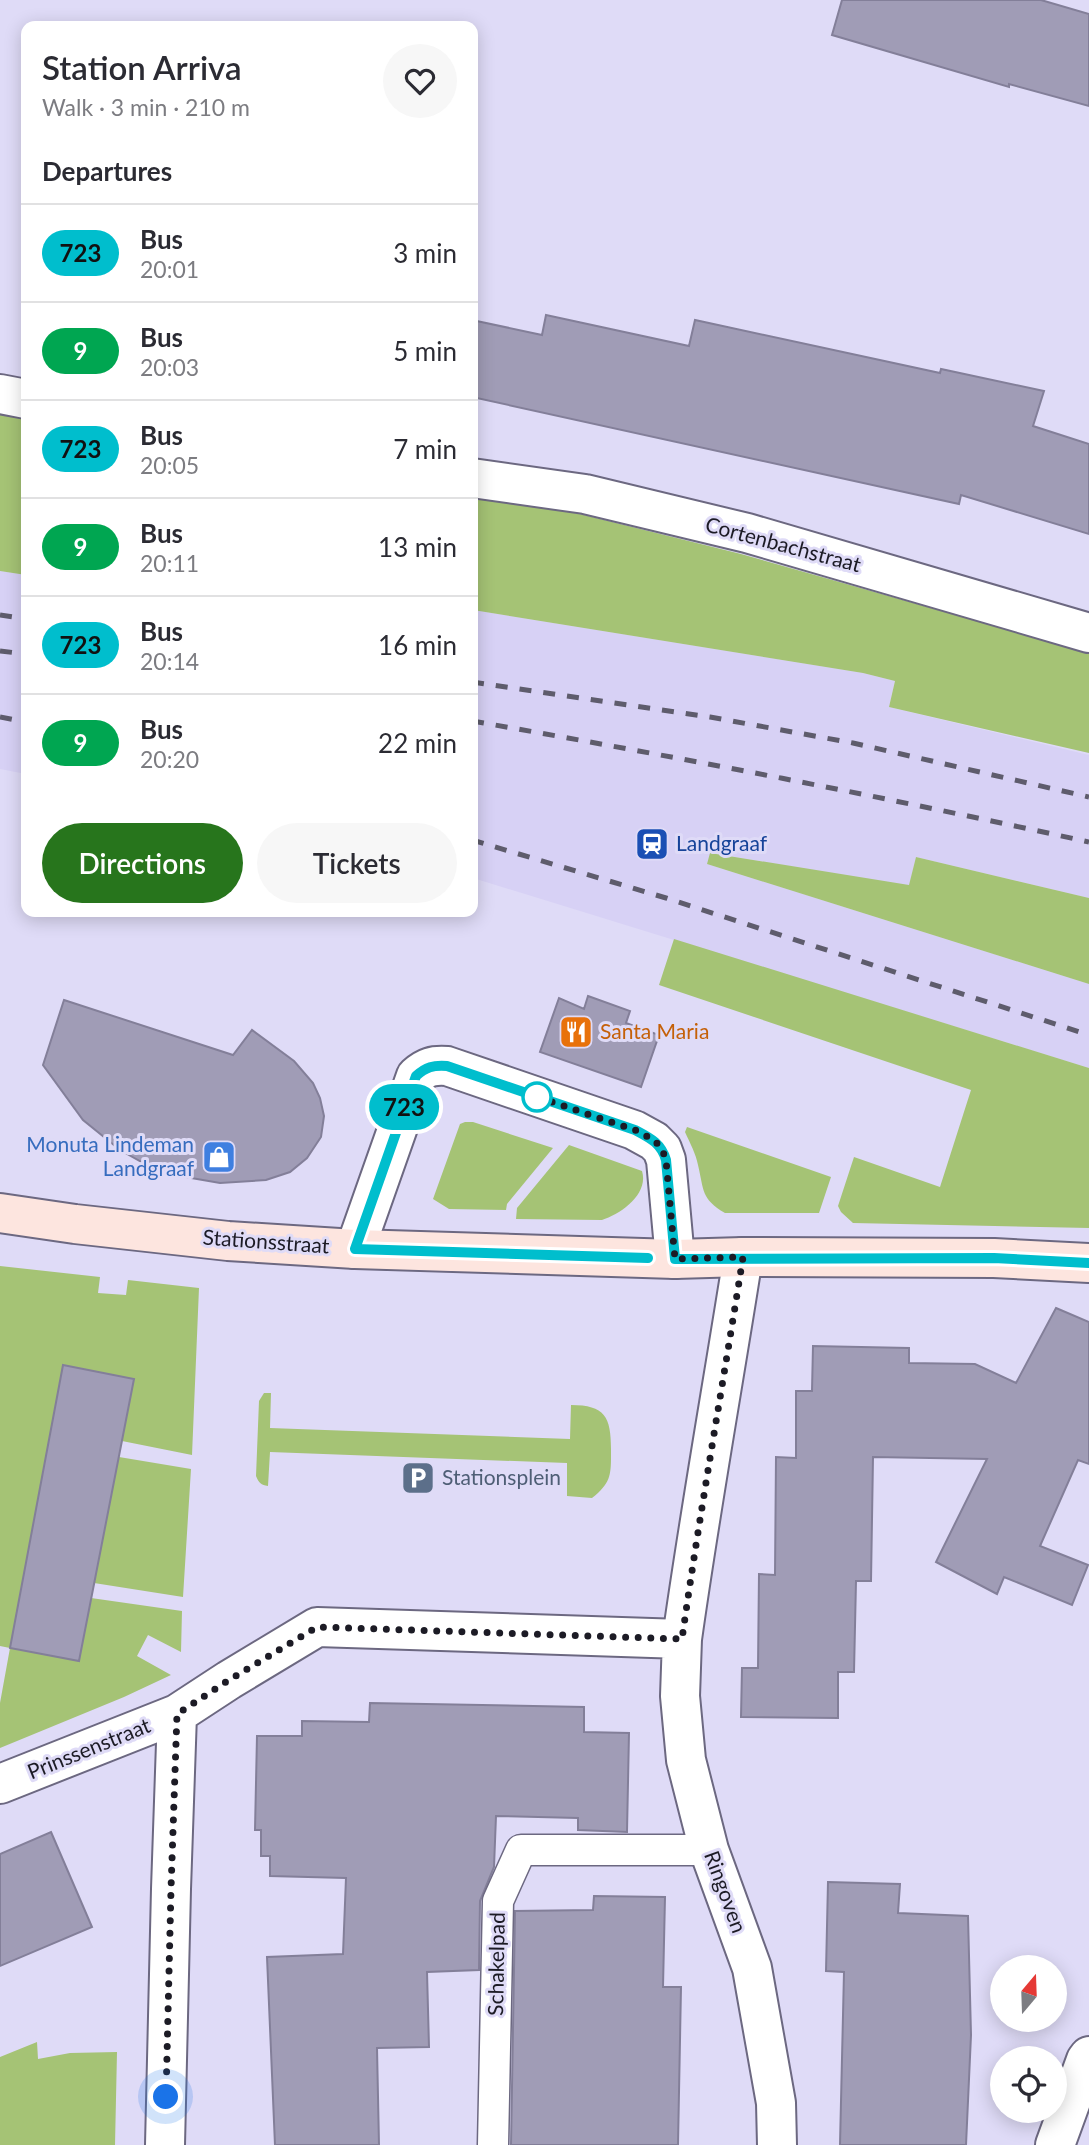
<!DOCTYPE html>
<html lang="en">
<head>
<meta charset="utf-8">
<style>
  :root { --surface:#fff; --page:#f7f7f7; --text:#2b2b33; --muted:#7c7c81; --line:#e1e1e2; --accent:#27751c }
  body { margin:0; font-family:Lato,sans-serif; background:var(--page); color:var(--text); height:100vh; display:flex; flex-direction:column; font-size:26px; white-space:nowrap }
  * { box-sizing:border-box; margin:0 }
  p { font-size:23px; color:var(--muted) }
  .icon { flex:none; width:38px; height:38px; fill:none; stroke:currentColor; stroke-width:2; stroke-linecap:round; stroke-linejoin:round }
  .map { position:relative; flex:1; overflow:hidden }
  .details { position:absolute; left:21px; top:21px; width:457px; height:896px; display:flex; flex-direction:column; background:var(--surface); border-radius:14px; box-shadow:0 4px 18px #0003 }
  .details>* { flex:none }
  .badge { padding:0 14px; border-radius:23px; font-size:24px; line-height:46px }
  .needle { width:46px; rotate:19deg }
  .fabs { position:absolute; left:990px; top:1955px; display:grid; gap:14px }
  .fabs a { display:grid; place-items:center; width:77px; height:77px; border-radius:50%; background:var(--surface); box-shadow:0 4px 18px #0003; font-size:35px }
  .you { position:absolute; width:35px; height:35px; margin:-18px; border:5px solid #fff; border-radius:50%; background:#1a73e8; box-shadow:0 0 0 10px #1a73e833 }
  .map>.badge { position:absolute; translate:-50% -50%; box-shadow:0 0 0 4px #fff }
  h2 { padding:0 21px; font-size:26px; line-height:63px }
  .round { display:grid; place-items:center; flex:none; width:74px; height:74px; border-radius:37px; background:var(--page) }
  .overview { display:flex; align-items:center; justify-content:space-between; height:119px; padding:0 21px }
  h1 { font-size:33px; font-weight:600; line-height:52px }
  .cta { display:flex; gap:14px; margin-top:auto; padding:14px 21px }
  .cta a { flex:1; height:80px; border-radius:42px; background:var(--accent); color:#fff; font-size:28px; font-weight:600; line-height:80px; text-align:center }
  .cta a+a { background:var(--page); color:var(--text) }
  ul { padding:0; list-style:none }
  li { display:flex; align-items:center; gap:21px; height:98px; padding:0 21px; border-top:2px solid var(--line) }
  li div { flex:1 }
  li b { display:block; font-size:26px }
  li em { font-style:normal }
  li .badge { min-width:77px; font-weight:700; text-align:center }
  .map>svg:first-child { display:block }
</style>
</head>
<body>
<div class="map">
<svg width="1089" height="2145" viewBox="0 0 1089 2145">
  <rect width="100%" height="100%" fill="#dfdbf7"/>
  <path fill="#d7d1f5" d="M 0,571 L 26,575 L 26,774 L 0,769 Z
    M 473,610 L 863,673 L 895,681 L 889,707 L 1089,755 L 1089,898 L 916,857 L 909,886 L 711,853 L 707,864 L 1089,984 L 1089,1068 L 473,878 Z"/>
  <path fill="#a5c375" d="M 0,412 L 26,416 L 26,575 L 0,571 Z
    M 473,495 L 580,514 L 741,554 L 1089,653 L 1089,753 L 889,707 L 895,681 L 863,673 L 473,610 Z
    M 710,853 L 909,885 L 916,857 L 1089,898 L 1089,984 L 707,864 Z
    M 674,939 L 1089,1068 L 1089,1228 L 853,1223 L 841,1212 L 838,1206 L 854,1157 L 940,1187 L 971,1090 L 659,985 Z
    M 465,1122 L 473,1122 L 553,1148 L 507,1204 L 506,1210 L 449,1209 L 433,1199 L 460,1124 Z
    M 687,1127 L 831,1177 L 819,1213 L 725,1213 C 701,1199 704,1190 698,1165 C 696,1154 690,1143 685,1132 Z
    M 569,1145 L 642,1171 C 649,1194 621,1214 602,1220 L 516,1219 L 517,1208 Z
    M 0,1266 L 100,1277 L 98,1293 L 126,1295 L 128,1280 L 199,1288 L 192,1455 L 122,1441 L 134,1379 L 63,1365 L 10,1647 L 79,1661 L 91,1598 L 182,1611 L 181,1652 L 148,1635 L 137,1656 L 171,1675 L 124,1697 L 0,1748 L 0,1703 L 10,1648 L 0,1646 Z
    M 264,1393 L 271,1393 L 270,1428 L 570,1439 L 571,1405 C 605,1405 611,1417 611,1449 C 611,1474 612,1482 592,1498 L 567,1496 L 567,1463 L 270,1452 L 268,1486 C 261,1485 259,1483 256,1476 L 259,1401 Z
    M 119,1457 L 191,1469 L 183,1597 L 94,1583 Z
    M 37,2042 L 38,2059 L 70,2053 L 117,2052 L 115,2145 L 0,2145 L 0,2057 Z"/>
  <path fill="#a09cb6" stroke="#837f99" stroke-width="2" d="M 842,0 L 1041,0 L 1089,14 L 1089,106 L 1009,84 L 1009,87 L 832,35 Z
    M 546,315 L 689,346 L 695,320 L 940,373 L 941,369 L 1044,391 L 1033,426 L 1089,444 L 1089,534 L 961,495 L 959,504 L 472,397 L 472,320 L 542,335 Z
    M 588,996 L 630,1011 L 626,1023 L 659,1035 L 641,1087 L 540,1052 L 559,998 L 584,1009 Z
    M 64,1000 L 233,1055 L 252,1030 L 294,1061 L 313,1083 L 320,1098 L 324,1116 L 321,1137 L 307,1158 L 290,1172 L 266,1180 L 220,1183 L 174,1175 L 147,1165 L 120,1150 L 83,1120 L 43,1065 Z
    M 1056,1308 L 1089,1322 L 1089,1464 L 1078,1460 L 1040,1546 L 1088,1565 L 1072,1605 L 1004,1577 L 997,1594 L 936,1562 L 987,1459 L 873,1457 L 871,1581 L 856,1581 L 854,1672 L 838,1672 L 838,1718 L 741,1717 L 742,1668 L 758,1668 L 759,1574 L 775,1575 L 776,1457 L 796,1458 L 796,1391 L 812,1391 L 813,1346 L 909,1348 L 909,1363 L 975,1364 L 1016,1383 Z
    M 63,1365 L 134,1379 L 79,1661 L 10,1648 Z
    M 370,1703 L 584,1707 L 584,1732 L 629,1733 L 627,1832 L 578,1830 L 578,1818 L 496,1816 L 494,1867 L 480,1901 L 479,1970 L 427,1972 L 429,2047 L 377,2048 L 379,2145 L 275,2145 L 267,1957 L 343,1954 L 346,1878 L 270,1876 L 270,1856 L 261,1856 L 261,1830 L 255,1830 L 257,1736 L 302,1736 L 302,1721 L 369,1722 Z
    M 51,1832 L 92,1927 L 0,1966 L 0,1854 Z
    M 828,1882 L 900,1884 L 898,1913 L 968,1916 L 971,2035 L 966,2145 L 840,2145 L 844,1972 L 826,1971 Z
    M 594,1896 L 665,1897 L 663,1987 L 681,1987 L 678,2145 L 511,2145 L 515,1911 L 593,1910 Z"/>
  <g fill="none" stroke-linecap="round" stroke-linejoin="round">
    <defs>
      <path id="lane" d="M 493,2145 L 498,1901 L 521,1850 L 709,1850"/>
      <path id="street" d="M 0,394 L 26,399
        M 472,478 L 585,494 L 747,533 L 1089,633
        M 355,1249 L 416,1076 C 426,1067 433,1065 447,1066 L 634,1130 L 654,1141 L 662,1149 L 666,1160 L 675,1259
        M 682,1639 L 680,1696 L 686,1760 L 709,1850 L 752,1968 L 776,2103 L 777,2145
        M 0,1784 L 177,1714 L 229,1680 L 317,1627 L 682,1639 C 700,1511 723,1384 743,1257
        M 165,2145 L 171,1889 L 177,1714
        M 1055,2145 L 1086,2060 L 1089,2056"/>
      <path id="secondary" d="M 0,1213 L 75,1224 L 228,1241 L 355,1249 L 675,1259 L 743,1257 L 994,1258 L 1089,1263"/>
    </defs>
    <use href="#lane" stroke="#6c6881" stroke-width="33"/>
    <use href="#street" stroke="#6c6881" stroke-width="42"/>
    <use href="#secondary" stroke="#6c6881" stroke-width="42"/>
    <use href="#lane" stroke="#fff" stroke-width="30"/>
    <use href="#street" stroke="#fff" stroke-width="38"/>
    <use href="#secondary" stroke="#fde5df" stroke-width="38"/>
    <path stroke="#5e5c6c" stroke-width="5" stroke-dasharray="12 12" stroke-linecap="butt" d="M 0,615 L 26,619
      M 0,651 L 26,654
      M 472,682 L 710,717 L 853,743 L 1089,797
      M 0,717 L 26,722
      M 472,721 C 679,757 884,797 1089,842
      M 472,840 L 666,898 L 1089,1035"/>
  </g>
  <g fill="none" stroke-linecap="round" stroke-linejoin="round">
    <defs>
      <path id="line" d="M 648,1258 L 355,1249 L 416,1076 C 426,1067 433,1065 447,1066 L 635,1130 C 650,1138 661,1143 666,1160 L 675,1259 L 994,1258 L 1089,1263"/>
    </defs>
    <use href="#line" stroke="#fff" stroke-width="16"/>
    <use href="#line" stroke="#00becd" stroke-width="10"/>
    <path stroke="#1c1b25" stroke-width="7" stroke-dasharray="0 12.6" d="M 166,2097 L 171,1889 L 177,1714 L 229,1680 L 317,1627 L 682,1639 C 700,1511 723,1384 743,1257 L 675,1259 L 666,1160 L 662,1149 L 654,1140 L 635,1130 L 537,1097"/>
  </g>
  <defs>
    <symbol id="station-square" viewBox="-11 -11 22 22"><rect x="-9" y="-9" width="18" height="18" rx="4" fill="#1a4fb4" stroke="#dfdbf7"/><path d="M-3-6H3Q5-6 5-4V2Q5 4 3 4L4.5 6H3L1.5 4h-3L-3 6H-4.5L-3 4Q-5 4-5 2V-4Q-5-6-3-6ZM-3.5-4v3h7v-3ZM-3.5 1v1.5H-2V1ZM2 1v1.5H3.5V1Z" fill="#fff"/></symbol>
    <symbol id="restaurant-square" viewBox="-11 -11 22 22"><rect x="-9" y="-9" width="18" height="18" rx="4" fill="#e8710a" stroke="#dfdbf7"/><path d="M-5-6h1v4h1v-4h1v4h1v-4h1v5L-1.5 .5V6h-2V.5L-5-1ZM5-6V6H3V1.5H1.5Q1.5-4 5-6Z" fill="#fff"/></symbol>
    <symbol id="shop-square" viewBox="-11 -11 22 22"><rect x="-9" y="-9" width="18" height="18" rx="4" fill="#3f7fe0" stroke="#dfdbf7"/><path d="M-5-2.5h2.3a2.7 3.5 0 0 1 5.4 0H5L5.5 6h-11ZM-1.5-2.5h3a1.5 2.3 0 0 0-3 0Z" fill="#fff"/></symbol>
    <symbol id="parking-square" viewBox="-11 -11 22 22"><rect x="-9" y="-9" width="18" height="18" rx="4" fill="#5c6f8a" stroke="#dfdbf7"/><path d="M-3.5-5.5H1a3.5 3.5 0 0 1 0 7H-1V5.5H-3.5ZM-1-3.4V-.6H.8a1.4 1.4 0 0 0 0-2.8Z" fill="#fff"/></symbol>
  </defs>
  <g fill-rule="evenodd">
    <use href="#station-square" x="633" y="825" width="38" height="38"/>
    <use href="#restaurant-square" x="557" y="1013" width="38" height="38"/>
    <use href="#shop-square" x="200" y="1138" width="38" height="38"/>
    <use href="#parking-square" x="399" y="1459" width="38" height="38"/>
  </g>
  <circle fill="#fff" stroke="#00becd" stroke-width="3.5" cx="537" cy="1097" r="14"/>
  <g text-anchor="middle" stroke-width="6" stroke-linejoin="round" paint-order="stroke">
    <g font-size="21" fill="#1c1b25" stroke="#dfdbf7">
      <text transform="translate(783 545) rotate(15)" y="7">Cortenbachstraat</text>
      <text transform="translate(266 1242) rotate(4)" y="7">Stationsstraat</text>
      <text transform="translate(89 1749) rotate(-22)" y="7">Prinssenstraat</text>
      <text transform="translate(725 1892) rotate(70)" y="7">Ringoven</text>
      <text transform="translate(497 1964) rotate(-89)" y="7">Schakelpad</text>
    </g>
    <g font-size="21" fill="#164399" stroke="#dfdbf7" text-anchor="start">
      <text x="676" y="851">Landgraaf</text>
    </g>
    <g font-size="21" fill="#c56008" stroke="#dfdbf7" text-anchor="start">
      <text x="600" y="1039">Santa Maria</text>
    </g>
    <g font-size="21" fill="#366cbe" stroke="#dfdbf7" text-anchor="end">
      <text x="194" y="1152">Monuta Lindeman<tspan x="194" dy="24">Landgraaf</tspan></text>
    </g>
    <g font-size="21" fill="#4e5e75" stroke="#dfdbf7" text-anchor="start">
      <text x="442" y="1485">Stationsplein</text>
    </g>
  </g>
</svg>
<div class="fabs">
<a><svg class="needle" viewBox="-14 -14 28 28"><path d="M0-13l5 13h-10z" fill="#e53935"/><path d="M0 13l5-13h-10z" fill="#7c7c81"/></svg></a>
<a><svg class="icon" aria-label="locate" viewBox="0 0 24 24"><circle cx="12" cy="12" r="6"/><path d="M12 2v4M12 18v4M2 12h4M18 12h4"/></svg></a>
</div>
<div class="you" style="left:166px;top:2097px"></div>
<b class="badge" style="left:404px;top:1107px;background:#00becd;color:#111">723</b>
<section class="details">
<div class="overview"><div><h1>Station Arriva</h1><p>Walk · 3 min · 210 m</p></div><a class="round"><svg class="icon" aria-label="heart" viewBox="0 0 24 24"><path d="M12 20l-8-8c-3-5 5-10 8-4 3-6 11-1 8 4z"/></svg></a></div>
<h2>Departures</h2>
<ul>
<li><span class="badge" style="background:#00becd;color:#111">723</span><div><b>Bus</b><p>20:01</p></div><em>3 min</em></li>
<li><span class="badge" style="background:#00a651;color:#fff">9</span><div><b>Bus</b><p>20:03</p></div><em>5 min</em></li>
<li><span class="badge" style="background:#00becd;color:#111">723</span><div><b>Bus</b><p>20:05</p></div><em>7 min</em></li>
<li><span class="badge" style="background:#00a651;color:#fff">9</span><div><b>Bus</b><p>20:11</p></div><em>13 min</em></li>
<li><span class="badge" style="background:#00becd;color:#111">723</span><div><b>Bus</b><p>20:14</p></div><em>16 min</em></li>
<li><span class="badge" style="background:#00a651;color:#fff">9</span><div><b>Bus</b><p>20:20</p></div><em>22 min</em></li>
</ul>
<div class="cta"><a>Directions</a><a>Tickets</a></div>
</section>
</div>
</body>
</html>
